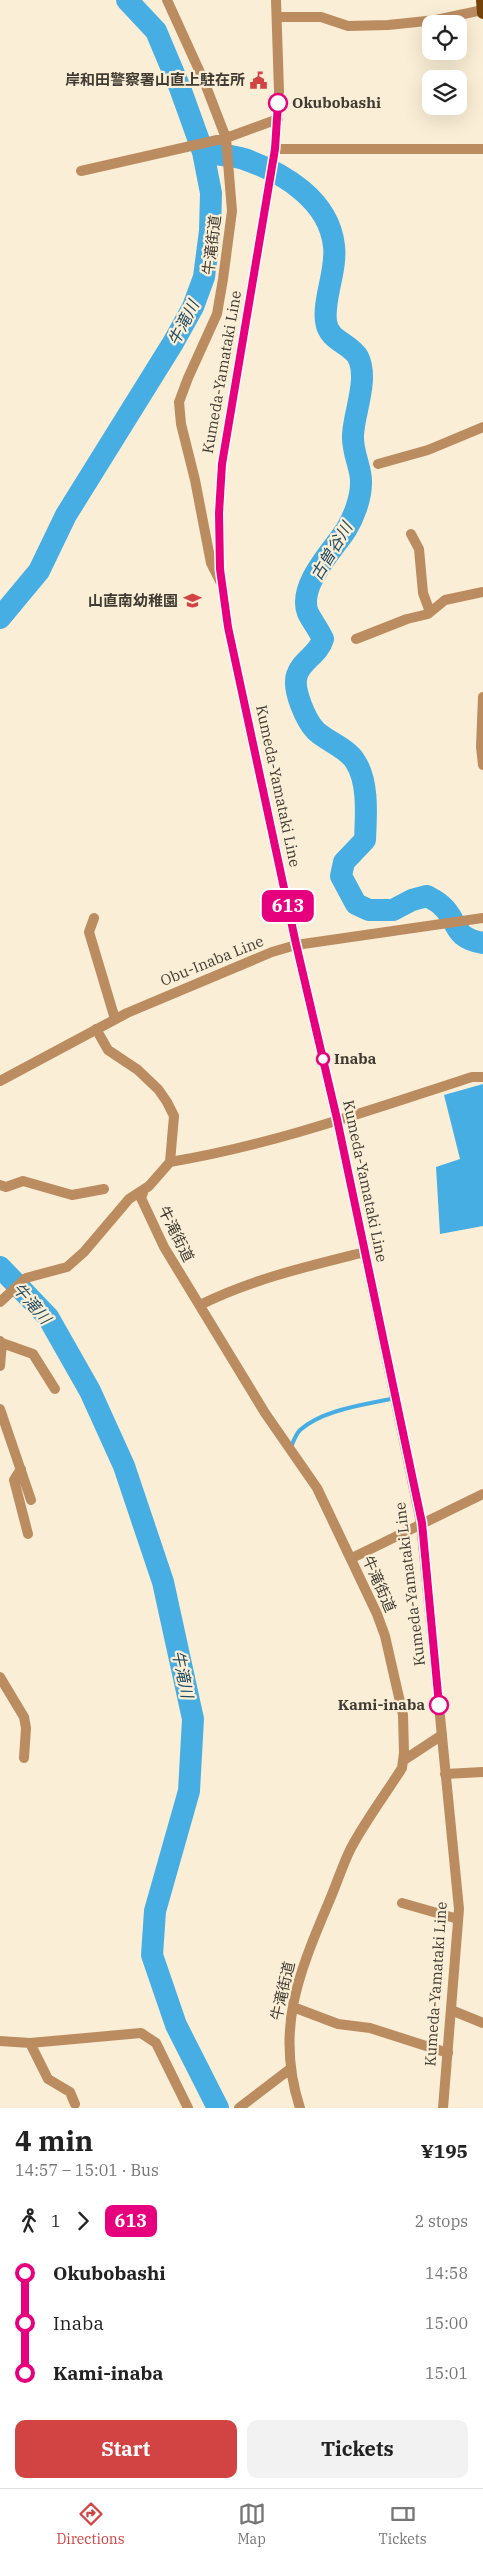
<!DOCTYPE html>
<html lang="en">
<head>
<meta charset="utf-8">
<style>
  :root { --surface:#fff; --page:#f2f2f2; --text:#222; --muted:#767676; --line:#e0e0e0; --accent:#d24343 }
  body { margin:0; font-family:"IBM Plex Serif","Noto Sans JP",serif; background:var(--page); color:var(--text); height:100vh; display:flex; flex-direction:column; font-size:19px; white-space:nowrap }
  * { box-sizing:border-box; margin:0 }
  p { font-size:16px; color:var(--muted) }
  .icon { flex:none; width:28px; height:28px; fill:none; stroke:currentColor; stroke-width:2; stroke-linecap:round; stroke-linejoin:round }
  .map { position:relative; height:2108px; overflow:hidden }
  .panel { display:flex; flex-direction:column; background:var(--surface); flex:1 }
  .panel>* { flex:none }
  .badge { padding:0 10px; border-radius:8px; font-size:18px; line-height:32px }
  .buttons { position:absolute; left:422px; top:15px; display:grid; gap:10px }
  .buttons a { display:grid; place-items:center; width:45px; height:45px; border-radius:10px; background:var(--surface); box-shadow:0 5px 20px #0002; font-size:25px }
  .map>.badge { position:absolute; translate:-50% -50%; box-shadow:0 0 0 2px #fff }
  .legs { display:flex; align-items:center; gap:8px; height:55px; padding:0 15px; font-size:16px }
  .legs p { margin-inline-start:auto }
  .summary { display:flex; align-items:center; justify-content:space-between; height:85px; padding:0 15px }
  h1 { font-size:28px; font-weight:700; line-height:38px }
  .action { display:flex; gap:10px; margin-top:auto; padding:10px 15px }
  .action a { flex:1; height:58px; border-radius:10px; background:var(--accent); color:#fff; font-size:20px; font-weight:700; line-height:58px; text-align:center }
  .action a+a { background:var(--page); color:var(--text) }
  ul { padding:0 15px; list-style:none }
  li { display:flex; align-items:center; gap:18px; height:50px; font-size:19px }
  li i { display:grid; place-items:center; width:8px; height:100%; margin:0 6px; background:currentColor }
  li i::after { content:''; width:12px; height:12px; margin:-6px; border:4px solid; border-radius:50%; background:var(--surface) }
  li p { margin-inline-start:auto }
  li:first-child i { background:linear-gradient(#0000 50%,currentColor 0) }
  li:last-child i { background:linear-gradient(currentColor 50%,#0000 0) }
  .dock { display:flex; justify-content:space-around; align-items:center; height:70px; border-top:1px solid var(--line); background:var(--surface); font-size:14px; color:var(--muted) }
  .dock a { display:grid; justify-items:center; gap:2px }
  .dock .active { color:var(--accent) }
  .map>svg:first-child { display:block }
</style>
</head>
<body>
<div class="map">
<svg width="483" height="2108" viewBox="0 0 483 2108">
  <rect width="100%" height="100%" fill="#faeed6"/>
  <path fill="#47aee4" d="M 483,1084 L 483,1226 L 440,1234 L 436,1167 L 460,1159 L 444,1095 Z"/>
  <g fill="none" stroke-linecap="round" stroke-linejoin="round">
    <path stroke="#47aee4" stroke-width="4" d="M 291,1447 C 293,1442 296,1434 300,1430 C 324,1409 365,1405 395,1398"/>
    <path stroke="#47aee4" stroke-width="22" d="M 203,152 C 216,155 231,155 244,159 C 284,173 329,200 334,246 C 337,270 323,299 326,321 C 328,341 350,343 358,357 C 369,379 354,412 353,435 C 352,453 362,469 361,483 C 361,498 354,517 346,530 C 333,550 297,586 308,613 C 312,621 319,630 323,639 C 319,654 301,661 297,675 C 292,689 306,721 316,731 C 328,742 347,748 355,761 C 369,782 366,816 365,840 L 344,862 L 341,876 L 356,904 L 369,910 L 393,910 L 412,900 L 427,896 C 432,899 437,901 441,905 C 460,921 450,937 483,943
      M 0,618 L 39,571 L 66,515 L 173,343 L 193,307 L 204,277 L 210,231 L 211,193 L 203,152 L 180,88 L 156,31 L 127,0
      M 0,1267 L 48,1317 L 90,1391 L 124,1466 L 163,1582 L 193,1719 L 189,1791 L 155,1911 L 152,1955 L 176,2025 L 218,2108"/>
    <path stroke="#bc8c61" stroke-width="10" d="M 167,0 L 204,81 L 226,138 L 278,119
      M 277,17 L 321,17 L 348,26 L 388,25 L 436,20 L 483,10
      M 275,149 L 483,149
      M 81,171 L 226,138 L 232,211 L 223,279 L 217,314 L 188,378 L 179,402 L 181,424 L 195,480 L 211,563 L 220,581
      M 378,464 L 428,450 L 483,427
      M 411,534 L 419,549 L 423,593 L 430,612
      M 356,639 L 407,619 L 428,614 L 445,600 L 483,592
      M 483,697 L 481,747 L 483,765
      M 94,918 L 89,932 L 115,1019
      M 170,1162 C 273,1145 373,1109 472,1077 L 483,1077
      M 0,1185 L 6,1187 L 23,1181 L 72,1195 L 104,1189
      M 144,1190 L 141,1198 L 164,1247 L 265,1413 L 317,1488 L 377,1614 L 385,1636 L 403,1715 L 404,1753 L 402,1768 C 385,1795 366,1820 351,1848 C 342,1866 336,1886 328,1904 C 298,1975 275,2031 300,2108
      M 0,1302 L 26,1278 L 67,1267 L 84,1252 L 129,1199 L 149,1186 L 170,1162 L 174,1116 L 167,1102 L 158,1089 L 138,1070 L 108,1050 L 96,1029
      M 200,1305 C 252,1279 309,1266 365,1252
      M 0,1341 L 2,1343 L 0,1366
      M 2,1343 L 33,1354 L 55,1389
      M 0,1409 L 31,1500
      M 21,1469 L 14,1480 L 28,1534
      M 352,1558 L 483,1494
      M 0,1677 L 24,1717 L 26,1728 L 24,1758
      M 404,1760 L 442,1735
      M 402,1903 L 458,1919
      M 293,2007 L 338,2024 L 370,2028 L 448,2053
      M 451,2010 L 483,2023
      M 0,2041 L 30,2043 L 141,2033 L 156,2043 L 188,2108
      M 30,2043 L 48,2079 L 70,2092 L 75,2104
      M 239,2108 L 290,2069"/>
    <path stroke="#bc8c61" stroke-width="10" d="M 276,0 L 279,91 L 275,149 L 222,464 L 219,513 L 220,569 L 228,627 L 296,945 L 337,1119 L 421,1523 L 459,1909 L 443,2108
      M 0,1081 L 127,1013 L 272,952 L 296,945 L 483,918
      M 445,1774 L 483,1772"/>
    <path stroke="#74430b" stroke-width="12" d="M 482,0 L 483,13"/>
  </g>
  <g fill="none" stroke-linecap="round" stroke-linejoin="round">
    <defs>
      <path id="line-1" d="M 278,103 L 275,149 L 222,464 L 219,513 L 220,569 L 228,627 L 296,944 L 337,1119 L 422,1523 L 439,1705"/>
    </defs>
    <use href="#line-1" stroke="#fff" stroke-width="11"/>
    <use href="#line-1" stroke="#e6007e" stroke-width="8"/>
  </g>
  <defs>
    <symbol id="civic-bare" viewBox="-9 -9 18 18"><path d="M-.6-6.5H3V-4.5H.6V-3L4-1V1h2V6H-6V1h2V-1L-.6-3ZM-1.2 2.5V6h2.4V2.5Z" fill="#d24343" stroke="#faeed6" stroke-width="2.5" paint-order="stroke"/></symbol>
    <symbol id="school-bare" viewBox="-9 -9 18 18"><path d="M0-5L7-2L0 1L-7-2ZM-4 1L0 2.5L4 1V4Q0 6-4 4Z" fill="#d24343" stroke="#faeed6" stroke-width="2.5" paint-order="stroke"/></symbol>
  </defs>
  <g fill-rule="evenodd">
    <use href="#civic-bare" x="246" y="68" width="25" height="25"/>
    <use href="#school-bare" x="180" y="588" width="25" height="25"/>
  </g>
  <g fill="#fff" stroke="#e6007e" stroke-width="2.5">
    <circle cx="278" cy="103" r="9"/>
    <circle cx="323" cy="1059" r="6"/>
    <circle cx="439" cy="1705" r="9"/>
  </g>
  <g text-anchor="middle" stroke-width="4.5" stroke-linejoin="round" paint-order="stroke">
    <g font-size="15" font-weight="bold" fill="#413c33" stroke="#faeed6" text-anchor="end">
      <text x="245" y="85">岸和田警察署山直上駐在所</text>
      <text x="178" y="606">山直南幼稚園</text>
    </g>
    <g font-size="15" font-weight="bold" fill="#413c33" stroke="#faeed6" text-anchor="start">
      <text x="292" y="108">Okubobashi</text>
      <text x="334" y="1064">Inaba</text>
      <text x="425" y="1710" text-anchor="end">Kami-inaba</text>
    </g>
    <g font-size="15" fill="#413c33" stroke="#faeed6">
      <text transform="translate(212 245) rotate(-83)" y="5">牛滝街道</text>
      <text transform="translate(222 372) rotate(-80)" y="5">Kumeda-Yamataki Line</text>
      <text transform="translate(278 786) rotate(78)" y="5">Kumeda-Yamataki Line</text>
      <text transform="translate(212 961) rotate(-22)" y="5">Obu-Inaba Line</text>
      <text transform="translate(365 1181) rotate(78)" y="5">Kumeda-Yamataki Line</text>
      <text transform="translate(176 1234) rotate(63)" y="5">牛滝街道</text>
      <text transform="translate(379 1584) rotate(66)" y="5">牛滝街道</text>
      <text transform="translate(410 1584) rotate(-97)" y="5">Kumeda-Yamataki Line</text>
      <text transform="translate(436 1984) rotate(-86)" y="5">Kumeda-Yamataki Line</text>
      <text transform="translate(283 1991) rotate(-77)" y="5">牛滝街道</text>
    </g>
    <g font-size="16" font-style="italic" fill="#214b62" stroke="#faeed6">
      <text transform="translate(183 323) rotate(-63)" y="6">牛滝川</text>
      <text transform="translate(331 551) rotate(-59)" y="6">古曽谷川</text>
      <text transform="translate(32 1303) rotate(49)" y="6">牛滝川</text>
      <text transform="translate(183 1674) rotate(78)" y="6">牛滝川</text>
    </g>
  </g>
</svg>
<div class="buttons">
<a><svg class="icon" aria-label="locate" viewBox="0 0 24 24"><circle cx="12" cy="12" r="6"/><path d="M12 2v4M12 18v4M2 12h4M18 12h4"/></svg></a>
<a><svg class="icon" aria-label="layers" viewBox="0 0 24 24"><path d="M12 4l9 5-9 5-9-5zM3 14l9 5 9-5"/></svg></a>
</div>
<b class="badge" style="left:288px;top:906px;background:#e6007e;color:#fff">613</b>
</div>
<section class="panel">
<div class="summary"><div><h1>4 min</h1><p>14:57 – 15:01 · Bus</p></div><b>¥195</b></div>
<div class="legs"><svg class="icon" aria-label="walk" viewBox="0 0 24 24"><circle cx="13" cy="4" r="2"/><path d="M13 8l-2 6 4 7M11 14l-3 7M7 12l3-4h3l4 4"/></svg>1<svg class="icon" aria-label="forward" viewBox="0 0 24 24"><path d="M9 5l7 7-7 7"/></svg><b class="badge" style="background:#e6007e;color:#fff">613</b><p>2 stops</p></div>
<ul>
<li><i style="color:#e6007e"></i><b>Okubobashi</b><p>14:58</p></li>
<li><i style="color:#e6007e"></i><span>Inaba</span><p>15:00</p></li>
<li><i style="color:#e6007e"></i><b>Kami-inaba</b><p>15:01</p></li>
</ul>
<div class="action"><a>Start</a><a>Tickets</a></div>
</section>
<nav class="dock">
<a class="active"><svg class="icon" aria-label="directions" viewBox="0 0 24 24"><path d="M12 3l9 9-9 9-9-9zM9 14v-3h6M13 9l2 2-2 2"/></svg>Directions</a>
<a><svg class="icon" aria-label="map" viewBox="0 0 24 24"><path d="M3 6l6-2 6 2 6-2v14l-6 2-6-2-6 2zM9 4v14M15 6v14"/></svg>Map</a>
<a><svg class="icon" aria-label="tickets" viewBox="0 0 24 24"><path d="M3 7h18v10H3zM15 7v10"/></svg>Tickets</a>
</nav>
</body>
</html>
